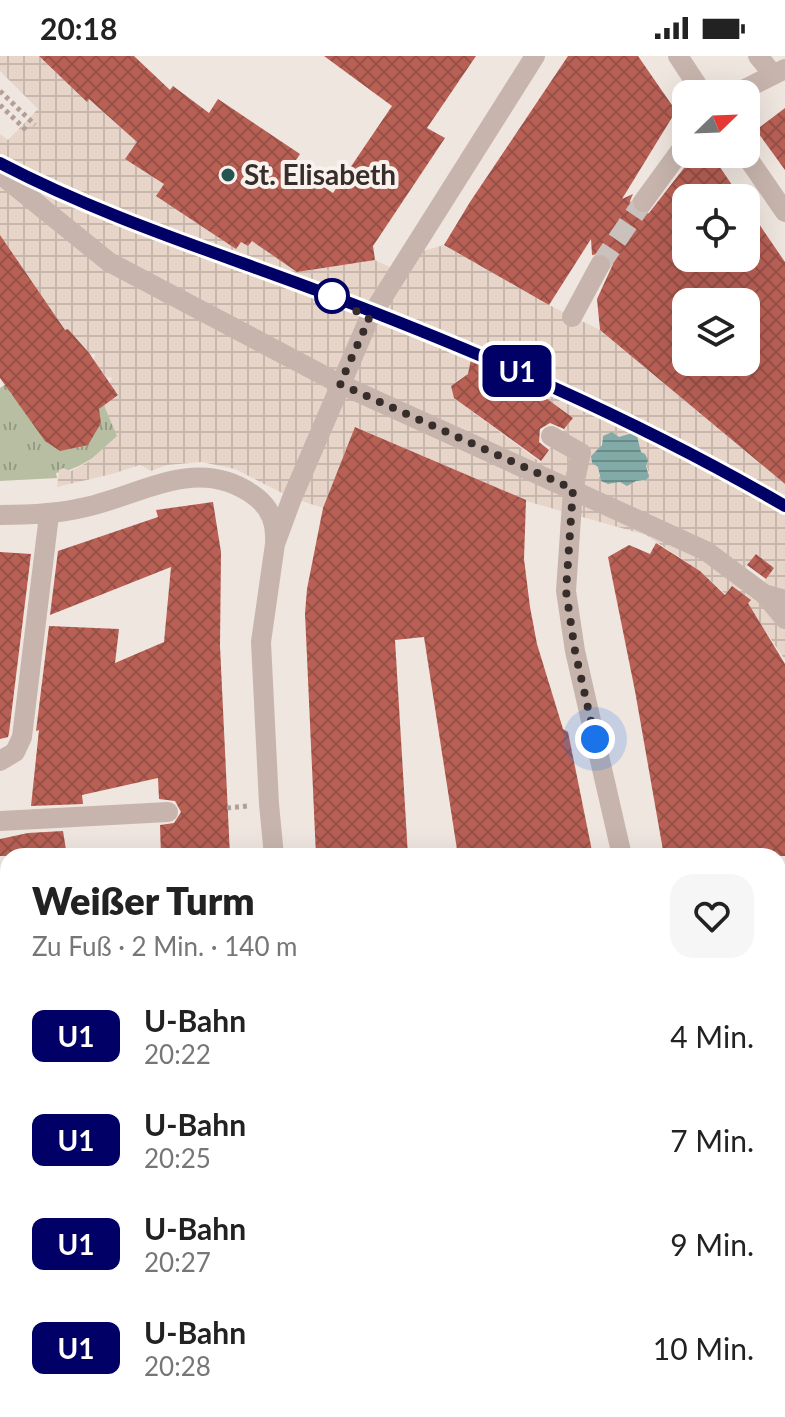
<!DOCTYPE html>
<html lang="de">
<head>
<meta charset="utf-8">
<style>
  :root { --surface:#fff; --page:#f6f6f6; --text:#222; --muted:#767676 }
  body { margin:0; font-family:Lato,sans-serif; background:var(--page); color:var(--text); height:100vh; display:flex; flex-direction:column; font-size:30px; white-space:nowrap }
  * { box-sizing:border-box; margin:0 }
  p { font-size:26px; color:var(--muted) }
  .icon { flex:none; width:44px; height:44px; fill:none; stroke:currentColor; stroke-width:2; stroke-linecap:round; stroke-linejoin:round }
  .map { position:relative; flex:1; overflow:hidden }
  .sheet { position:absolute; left:0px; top:792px; width:786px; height:570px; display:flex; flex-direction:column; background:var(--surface); border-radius:24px 24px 0 0; box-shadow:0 8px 32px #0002 }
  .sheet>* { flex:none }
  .badge { padding:0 16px; border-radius:12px; font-size:28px; line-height:52px }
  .needle { width:52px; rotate:67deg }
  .buttons { position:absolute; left:672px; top:24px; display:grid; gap:16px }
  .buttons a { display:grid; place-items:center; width:88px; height:88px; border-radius:16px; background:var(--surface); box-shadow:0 8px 32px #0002; font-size:40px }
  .you { position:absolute; width:40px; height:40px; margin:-20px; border:6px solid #fff; border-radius:50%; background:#1a73e8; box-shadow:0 0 0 12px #1a73e833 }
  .map>.badge { position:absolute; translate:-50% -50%; box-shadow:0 0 0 4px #fff }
  .round { display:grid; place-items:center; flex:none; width:84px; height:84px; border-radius:24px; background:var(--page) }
  .summary { display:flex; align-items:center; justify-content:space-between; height:136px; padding:0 32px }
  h1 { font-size:38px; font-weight:800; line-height:60px }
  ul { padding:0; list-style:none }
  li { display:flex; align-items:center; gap:24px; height:104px; padding:0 32px }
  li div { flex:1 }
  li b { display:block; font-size:30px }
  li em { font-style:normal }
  li .badge { min-width:88px; font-weight:700; text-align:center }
  .status { display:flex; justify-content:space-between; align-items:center; height:56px; padding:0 40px; background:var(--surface); direction:ltr }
  .status svg { height:22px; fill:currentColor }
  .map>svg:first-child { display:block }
</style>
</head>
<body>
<div class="status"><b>20:18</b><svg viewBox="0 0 49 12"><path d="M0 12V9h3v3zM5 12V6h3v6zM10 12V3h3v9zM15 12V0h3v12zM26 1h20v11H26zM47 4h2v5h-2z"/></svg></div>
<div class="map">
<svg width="785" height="1361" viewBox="0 0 785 1361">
  <defs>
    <pattern id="grass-tufts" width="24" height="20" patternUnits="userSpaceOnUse" patternTransform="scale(2)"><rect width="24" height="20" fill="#b8bea1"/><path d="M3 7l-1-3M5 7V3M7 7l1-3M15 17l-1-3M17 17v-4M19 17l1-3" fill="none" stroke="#969b83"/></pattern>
    <pattern id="plaza-grid" width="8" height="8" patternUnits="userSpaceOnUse" patternTransform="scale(2)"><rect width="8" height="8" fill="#e7d5c9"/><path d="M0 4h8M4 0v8" fill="none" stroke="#c7b7ad"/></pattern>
    <pattern id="water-rules" width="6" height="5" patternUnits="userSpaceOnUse" patternTransform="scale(2)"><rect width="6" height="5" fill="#82aaa7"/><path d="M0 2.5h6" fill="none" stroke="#6b8b88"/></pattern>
    <pattern id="building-cross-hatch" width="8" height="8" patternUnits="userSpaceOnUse" patternTransform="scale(2)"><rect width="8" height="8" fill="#b96055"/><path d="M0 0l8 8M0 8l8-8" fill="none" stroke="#975047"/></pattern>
  </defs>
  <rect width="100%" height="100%" fill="#f0e6e0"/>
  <path fill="url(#grass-tufts)" d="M 11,325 L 10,337 L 13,340 L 19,336 L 52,390 L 104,349 L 118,380 C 100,398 82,413 56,417 L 57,422 L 0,425 L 0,332 Z"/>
  <path fill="url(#plaza-grid)" fill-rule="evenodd" d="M 0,0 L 39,0 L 87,45 L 89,43 L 137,86 L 125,103 L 164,128 L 156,140 L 248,190 L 252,185 L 319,212 L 375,204 L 398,215 L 408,199 L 444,189 L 549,249 L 600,274 L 785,428 L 785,604 L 764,573 L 700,515 L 646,479 L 526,445 L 356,371 L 323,452 L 292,442 L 235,413 L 202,406 L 167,409 L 151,415 L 140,409 L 112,418 L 57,431 L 59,414 L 63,412 L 71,415 L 88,406 L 117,380 L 104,349 L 118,338 L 110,327 L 112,322 L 106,321 L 94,304 L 95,298 L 88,299 L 68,273 L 61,278 L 0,191 L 0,78 L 8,84 L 38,53 L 0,15 ZM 476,298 L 494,304 L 572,362 L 540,406 L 454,342 L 451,331 L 458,324 L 472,316 L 470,309 ZM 603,380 L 624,381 L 641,396 L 649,417 L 644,425 L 615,425 L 610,428 L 599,420 L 600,393 ZM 756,498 L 774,512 L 761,530 L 743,516 Z"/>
  <path fill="url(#water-rules)" d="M 612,376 L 619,381 L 632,377 L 637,380 L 641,396 L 645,398 L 648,404 L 646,410 L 649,420 L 646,424 L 636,425 L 627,430 L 620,426 L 608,428 L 601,425 L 598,411 L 592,407 L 591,400 L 602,389 L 603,380 Z"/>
  <path fill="url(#building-cross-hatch)" fill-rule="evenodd" d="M 39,0 L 134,0 L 170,34 L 173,30 L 209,57 L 218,43 L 300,98 L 292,110 L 333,137 L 392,50 L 324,0 L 476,0 L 427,72 L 445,82 L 373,190 L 375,204 L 297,216 L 252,185 L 248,190 L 241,186 L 236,193 L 156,140 L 164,128 L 125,103 L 137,86 L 89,43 L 87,46 Z
    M 568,0 L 638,0 L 676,55 L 622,143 L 633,138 L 630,145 L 635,156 L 641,159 L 649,157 L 684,112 L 707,100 L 717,107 L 741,142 L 686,142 L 686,202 L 746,202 L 746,149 L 785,206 L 785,428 L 600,274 L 597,243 L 613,208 L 605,197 L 592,199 L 591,183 L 549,249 L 444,189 L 470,146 ZM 686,246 L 746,246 L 746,306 L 686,306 Z
    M 785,52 L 785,114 L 756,74 Z
    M 0,179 L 65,274 L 68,273 L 89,297 L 118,339 L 99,353 L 101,367 L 88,389 L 60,395 L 45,385 L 0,322 Z
    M 477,297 L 486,298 L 573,362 L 564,373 L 550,367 L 540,373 L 539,386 L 549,394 L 541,405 L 454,342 L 451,330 L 468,318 L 471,303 Z
    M 355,371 L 526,444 L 524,503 L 530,551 L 537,588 L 563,673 L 568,676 L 593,800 L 458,800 L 424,581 L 395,584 L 408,800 L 316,800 L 305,557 L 307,533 L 323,452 Z
    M 213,446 L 221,496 L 220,590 L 230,800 L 161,800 L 160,769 L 174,767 L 181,756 L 175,745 L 159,743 L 158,722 L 82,739 L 83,748 L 31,750 L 39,674 L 36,675 L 49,570 L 119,573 L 115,607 L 164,586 L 171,511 L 50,559 L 58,495 L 158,461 L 156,454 Z
    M 656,487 L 700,515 L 725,539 L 732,530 L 751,544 L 748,547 L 785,608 L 785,800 L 664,800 L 635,635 L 608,501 L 629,489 L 650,498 Z
    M 0,496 L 31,498 L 9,677 L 8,681 L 0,683 Z
    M 756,498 L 774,512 L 766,523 L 747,509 Z
    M 63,775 L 67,800 L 0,800 L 0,783 L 28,777 Z"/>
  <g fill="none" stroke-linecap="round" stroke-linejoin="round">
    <path stroke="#cbc1bc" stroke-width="20" stroke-dasharray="20 10" stroke-linecap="butt" d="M 600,209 L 643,146"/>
    <path stroke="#b39f97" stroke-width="5" stroke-dasharray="4 4" stroke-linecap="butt" d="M 0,35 L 35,69
      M 0,49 L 28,76
      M 227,752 L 248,750"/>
    <path stroke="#c7b5ad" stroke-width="20" d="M 678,0 L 703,38
      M 758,0 L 772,17
      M 735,38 L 785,13
      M 745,98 L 785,156
      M 0,118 L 109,206 L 340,328 L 706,495 L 764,538 L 785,544
      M 643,146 L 686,87
      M 572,261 L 600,209
      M 551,380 L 581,397 L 573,433 L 566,535 L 575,595 L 622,800
      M 0,459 C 30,459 57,458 86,451 C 144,438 199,398 256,441 C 270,452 276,467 275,484
      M 764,538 L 785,563
      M 0,705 L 15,696 L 22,681 L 49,459
      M 0,765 L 168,756
      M 274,800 L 269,748 L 261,586 L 275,488 L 292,442 L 369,263 L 535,0
      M 0,915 L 8,955
      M 0,1006 L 8,1005
      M 778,1072 L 785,1070
      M 0,1160 L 8,1159
      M 124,1354 L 127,1361
      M 337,1354 L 339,1361
      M 547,1354 L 548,1361
      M 766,1354 L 769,1361"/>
  </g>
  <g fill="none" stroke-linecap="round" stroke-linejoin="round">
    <defs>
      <path id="line" d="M 0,107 C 101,160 209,194 316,234 C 477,295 636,363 785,450"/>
    </defs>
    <use href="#line" stroke="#fff" stroke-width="18"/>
    <use href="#line" stroke="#006" stroke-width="12"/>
    <path stroke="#372d2b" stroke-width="8" stroke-dasharray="0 14.4" d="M 332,240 L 369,263 L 340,328 L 573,433 L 566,535 L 575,595 L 595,683"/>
  </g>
  <circle fill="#245451" stroke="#f8f1ec" stroke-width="3" cx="228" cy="119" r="8"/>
  <circle fill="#fff" stroke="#006" stroke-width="4" cx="332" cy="240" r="16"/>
  <g text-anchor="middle" stroke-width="8" stroke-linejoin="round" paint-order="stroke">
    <g font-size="28" font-weight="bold" fill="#372d2b" stroke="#f8f1ec" text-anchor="start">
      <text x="244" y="129">St. Elisabeth</text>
    </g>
  </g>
</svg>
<div class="buttons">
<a><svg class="needle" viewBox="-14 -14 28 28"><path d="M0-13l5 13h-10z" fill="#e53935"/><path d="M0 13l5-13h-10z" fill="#767676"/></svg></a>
<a><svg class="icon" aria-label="locate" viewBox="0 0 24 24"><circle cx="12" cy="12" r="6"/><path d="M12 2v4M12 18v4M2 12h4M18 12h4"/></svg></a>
<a><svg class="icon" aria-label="layers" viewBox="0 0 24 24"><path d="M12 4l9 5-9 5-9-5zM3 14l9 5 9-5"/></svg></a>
</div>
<div class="you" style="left:595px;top:683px"></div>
<b class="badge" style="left:517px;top:315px;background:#006;color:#fff">U1</b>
<section class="sheet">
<div class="summary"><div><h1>Weißer Turm</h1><p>Zu Fuß · 2 Min. · 140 m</p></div><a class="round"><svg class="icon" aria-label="heart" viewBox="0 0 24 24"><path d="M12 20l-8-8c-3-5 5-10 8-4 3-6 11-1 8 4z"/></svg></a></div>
<ul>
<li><span class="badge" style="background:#006;color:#fff">U1</span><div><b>U-Bahn</b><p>20:22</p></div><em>4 Min.</em></li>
<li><span class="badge" style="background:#006;color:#fff">U1</span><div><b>U-Bahn</b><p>20:25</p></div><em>7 Min.</em></li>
<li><span class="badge" style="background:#006;color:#fff">U1</span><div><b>U-Bahn</b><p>20:27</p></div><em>9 Min.</em></li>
<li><span class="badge" style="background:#006;color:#fff">U1</span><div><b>U-Bahn</b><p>20:28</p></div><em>10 Min.</em></li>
</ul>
</section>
</div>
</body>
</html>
